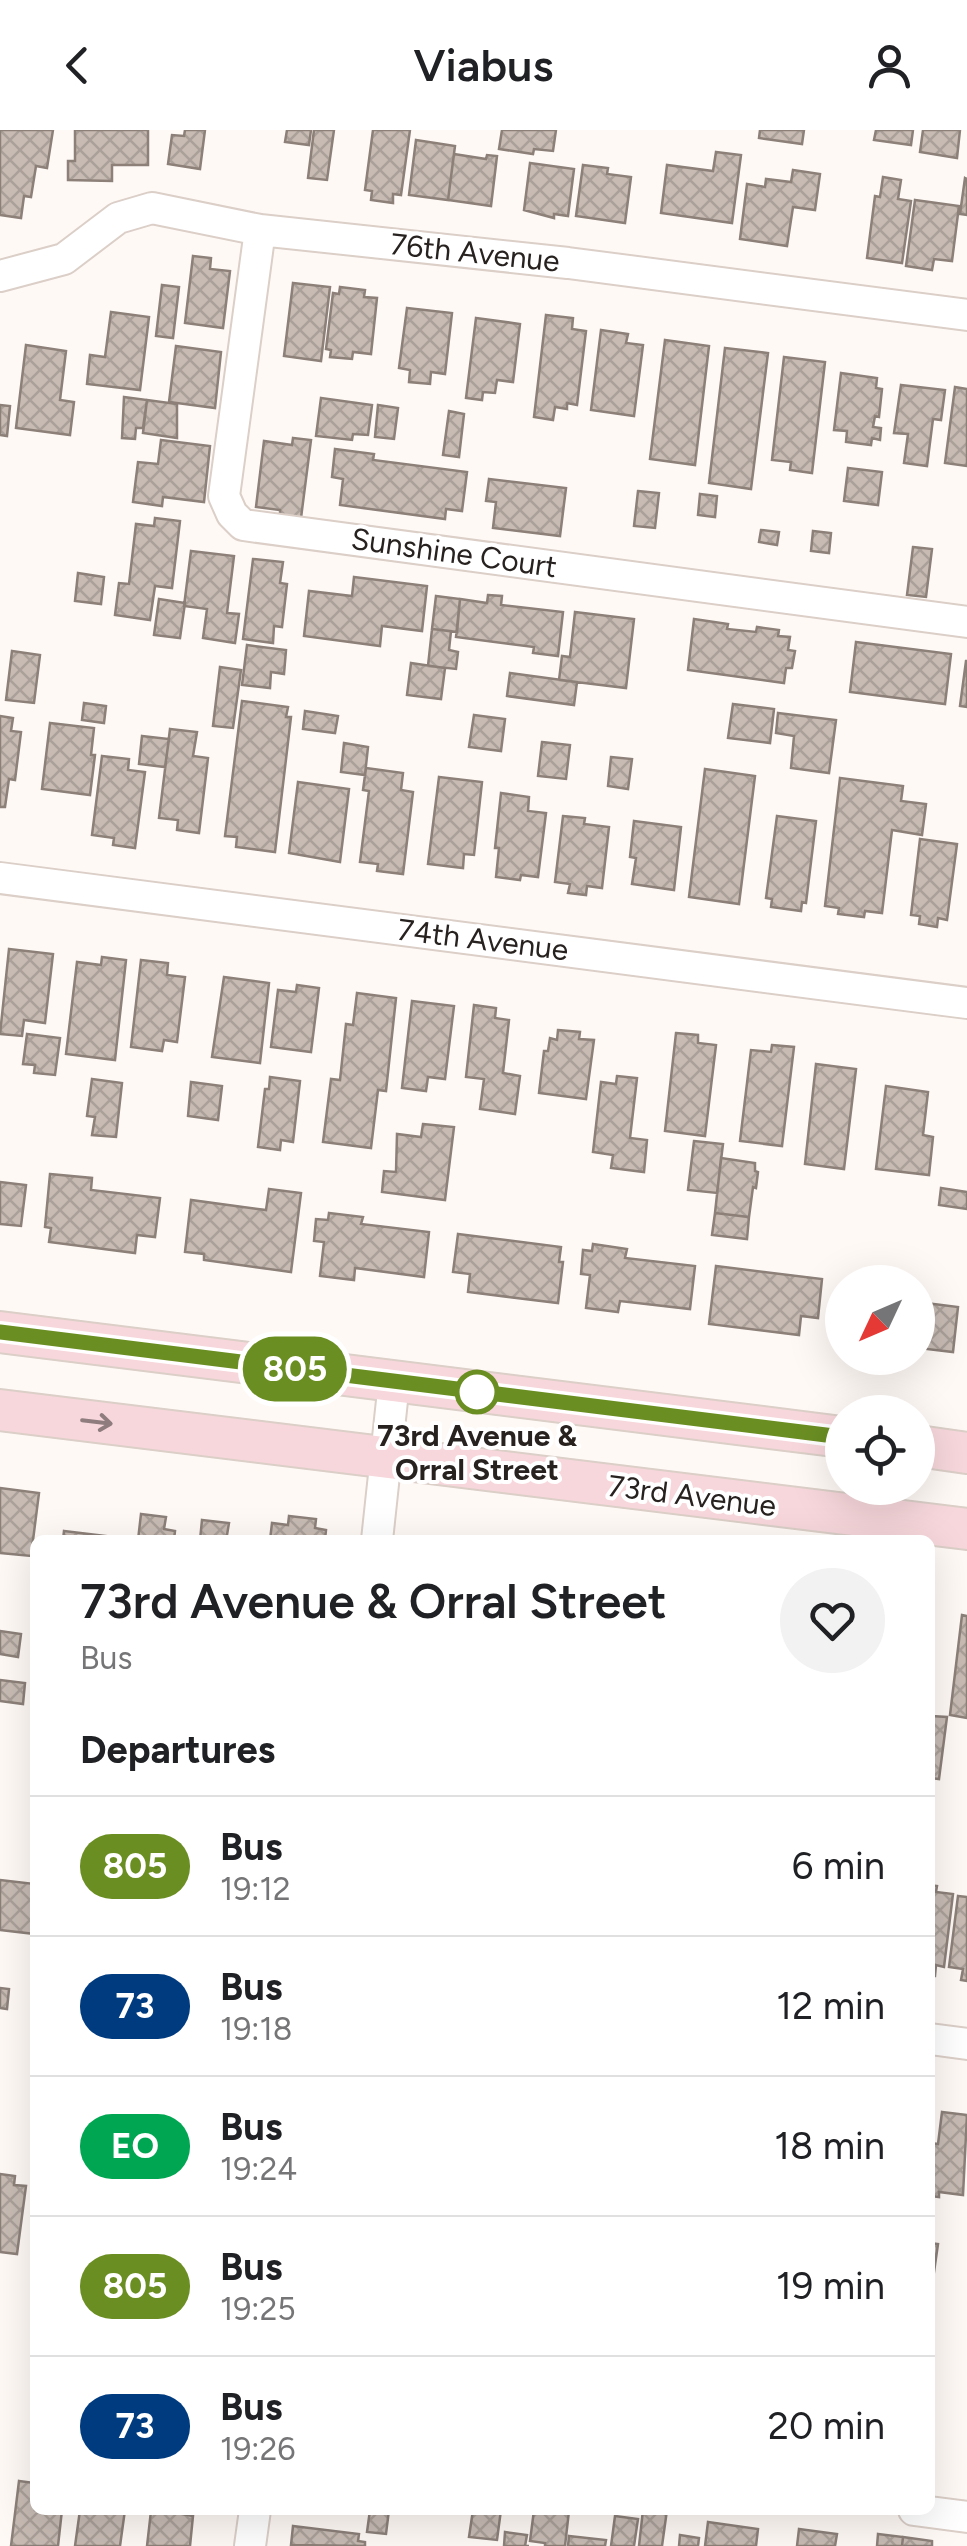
<!DOCTYPE html>
<html lang="en">
<head>
<meta charset="utf-8">
<style>
  :root { --surface:#fff; --page:#f2f2f2; --text:#202124; --muted:#757577; --line:#e0e0e0 }
  body { margin:0; font-family:Figtree,sans-serif; background:var(--page); color:var(--text); height:100vh; display:flex; flex-direction:column; font-size:38px; white-space:nowrap }
  * { box-sizing:border-box; margin:0 }
  p { font-size:32px; color:var(--muted) }
  .icon { flex:none; width:55px; height:55px; fill:none; stroke:currentColor; stroke-width:2; stroke-linecap:round; stroke-linejoin:round }
  .map { position:relative; flex:1; overflow:hidden }
  .details { position:absolute; left:30px; top:1405px; width:905px; height:980px; display:flex; flex-direction:column; background:var(--surface); border-radius:15px; box-shadow:0 10px 40px #0002 }
  .details>* { flex:none }
  .badge { padding:0 20px; border-radius:32px; font-size:35px; line-height:65px }
  .needle { width:65px; rotate:226deg }
  .controls { position:absolute; left:825px; top:1135px; display:grid; gap:20px }
  .controls a { display:grid; place-items:center; width:110px; height:110px; border-radius:50%; background:var(--surface); box-shadow:0 10px 40px #0002; font-size:50px }
  .map>.badge { position:absolute; translate:-50% -50%; box-shadow:0 0 0 5px #fff }
  h2 { padding:0 50px; font-size:38px; line-height:90px }
  .round { display:grid; place-items:center; flex:none; width:105px; height:105px; border-radius:52px; background:var(--page) }
  .head { display:flex; align-items:center; justify-content:space-between; height:170px; padding:0 50px }
  h1 { font-size:48px; font-weight:600; line-height:75px }
  ul { padding:0; list-style:none }
  li { display:flex; align-items:center; gap:30px; height:140px; padding:0 50px; border-top:2px solid var(--line) }
  li div { flex:1 }
  li b { display:block; font-size:38px }
  li em { font-style:normal }
  li .badge { min-width:110px; font-weight:700; text-align:center }
  header { display:flex; justify-content:space-between; align-items:center; height:130px; padding:0 50px; background:var(--surface); font-size:45px; font-weight:600 }
  .map>svg:first-child { display:block }
</style>
</head>
<body>
<header><svg class="icon" aria-label="back" viewBox="0 0 24 24"><path d="M15 5l-7 7 7 7"/></svg>Viabus<svg class="icon" aria-label="person" viewBox="0 0 24 24"><circle cx="12" cy="8" r="4"/><path d="M4 21q1-7 8-7t8 7"/></svg></header>
<div class="map">
<svg width="967" height="2416" viewBox="0 0 967 2416">
  <defs>
    <pattern id="building-cross-hatch" width="8" height="8" patternUnits="userSpaceOnUse" patternTransform="scale(2.5)"><rect width="8" height="8" fill="#c7bbb4"/><path d="M0 0l8 8M0 8l8-8" fill="none" stroke="#aba09a"/></pattern>
  </defs>
  <rect width="100%" height="100%" fill="#fff9f6"/>
  <path fill="url(#building-cross-hatch)" stroke="#8c8079" stroke-width="2.5" d="M 0,0 L 53,0 L 47,38 L 36,36 L 31,67 L 24,66 L 21,88 L 0,85 Z
    M 75,0 L 148,0 L 148,35 L 112,35 L 112,51 L 68,50 L 68,31 L 75,31 Z
    M 185,0 L 205,0 L 200,39 L 168,34 L 172,5 L 184,6 Z
    M 287,0 L 311,0 L 309,15 L 285,12 Z
    M 314,0 L 334,0 L 327,50 L 308,48 Z
    M 373,0 L 410,0 L 401,65 L 393,64 L 393,73 L 371,70 L 372,61 L 365,60 Z
    M 502,0 L 556,0 L 553,21 L 534,19 L 533,24 L 499,19 Z
    M 760,0 L 804,0 L 802,14 L 759,8 Z
    M 876,0 L 913,0 L 911,15 L 874,10 Z
    M 923,0 L 960,0 L 957,28 L 920,22 Z
    M 416,10 L 455,16 L 448,70 L 409,65 Z
    M 716,22 L 741,25 L 732,93 L 661,83 L 667,35 L 713,41 Z
    M 454,24 L 486,29 L 487,25 L 497,26 L 491,76 L 448,70 Z
    M 530,33 L 574,39 L 568,86 L 554,84 L 554,88 L 524,80 Z
    M 583,35 L 608,38 L 607,44 L 631,47 L 625,93 L 576,86 Z
    M 793,40 L 820,44 L 815,80 L 793,77 L 787,116 L 740,109 L 747,54 L 765,57 L 766,49 L 791,52 Z
    M 883,47 L 901,50 L 898,69 L 911,71 L 902,133 L 867,128 L 875,66 L 880,67 Z
    M 965,48 L 967,49 L 967,85 L 960,84 Z
    M 915,70 L 959,76 L 952,131 L 934,129 L 932,140 L 906,136 Z
    M 193,126 L 211,128 L 210,139 L 230,141 L 223,198 L 185,193 Z
    M 293,153 L 330,157 L 321,231 L 284,226 Z
    M 162,155 L 179,157 L 173,208 L 156,206 Z
    M 340,157 L 365,160 L 364,167 L 377,168 L 371,224 L 353,222 L 352,229 L 330,227 L 331,220 L 326,219 L 333,163 L 339,164 Z
    M 407,178 L 452,183 L 445,244 L 431,242 L 430,254 L 409,252 L 410,240 L 399,238 Z
    M 111,182 L 149,187 L 140,260 L 87,254 L 90,225 L 105,227 Z
    M 546,185 L 573,188 L 572,199 L 586,201 L 577,275 L 567,273 L 567,279 L 555,277 L 553,290 L 534,287 Z
    M 476,188 L 520,194 L 513,252 L 497,250 L 495,263 L 483,262 L 482,270 L 466,268 Z
    M 601,200 L 628,204 L 626,213 L 643,215 L 634,286 L 591,280 Z
    M 665,210 L 709,216 L 695,335 L 650,329 Z
    M 26,215 L 66,221 L 60,270 L 74,272 L 70,305 L 16,298 Z
    M 176,216 L 221,222 L 215,278 L 169,272 Z
    M 725,218 L 768,223 L 751,359 L 709,353 Z
    M 784,227 L 825,232 L 812,343 L 790,340 L 791,332 L 772,330 Z
    M 841,243 L 877,248 L 876,258 L 882,259 L 879,287 L 875,286 L 873,297 L 881,298 L 880,310 L 872,308 L 871,315 L 846,312 L 847,301 L 834,300 Z
    M 901,255 L 945,260 L 941,290 L 933,289 L 927,336 L 904,333 L 908,304 L 894,303 Z
    M 955,257 L 967,259 L 967,336 L 945,333 Z
    M 124,267 L 147,270 L 143,298 L 136,298 L 135,309 L 122,308 Z
    M 321,268 L 372,275 L 368,305 L 353,304 L 352,310 L 316,306 Z
    M 147,270 L 177,274 L 177,308 L 143,303 Z
    M 0,275 L 10,276 L 7,306 L 0,305 Z
    M 378,275 L 398,278 L 394,309 L 375,307 Z
    M 449,281 L 464,284 L 459,327 L 443,325 Z
    M 293,308 L 311,310 L 301,388 L 280,385 L 280,380 L 256,377 L 264,311 L 292,315 Z
    M 161,310 L 210,316 L 204,372 L 163,367 L 162,376 L 133,372 L 138,332 L 158,334 Z
    M 335,319 L 374,324 L 373,330 L 467,342 L 462,381 L 446,379 L 445,389 L 340,375 L 343,349 L 332,347 Z
    M 848,338 L 882,342 L 878,375 L 844,371 Z
    M 489,349 L 566,358 L 560,406 L 493,398 L 496,372 L 486,371 Z
    M 638,361 L 659,363 L 655,398 L 634,396 Z
    M 700,364 L 717,366 L 715,387 L 698,385 Z
    M 155,388 L 180,391 L 172,458 L 155,456 L 150,490 L 115,485 L 119,453 L 129,454 L 136,394 L 154,396 Z
    M 761,400 L 779,402 L 777,415 L 759,412 Z
    M 813,401 L 831,403 L 829,423 L 811,421 Z
    M 913,417 L 932,419 L 926,467 L 907,465 Z
    M 191,421 L 234,426 L 227,483 L 239,484 L 235,513 L 203,508 L 207,479 L 184,476 Z
    M 253,429 L 283,432 L 280,453 L 287,454 L 282,497 L 274,496 L 273,513 L 243,509 Z
    M 78,443 L 104,447 L 101,474 L 75,471 Z
    M 354,447 L 427,456 L 422,501 L 382,496 L 380,516 L 304,506 L 309,461 L 352,466 Z
    M 488,465 L 502,466 L 501,475 L 563,482 L 558,526 L 533,523 L 534,517 L 456,507 L 460,469 L 487,473 Z
    M 436,466 L 460,469 L 457,502 L 432,499 Z
    M 159,469 L 185,473 L 180,508 L 154,505 Z
    M 575,482 L 634,489 L 626,558 L 559,550 L 562,526 L 570,527 Z
    M 694,489 L 728,494 L 727,499 L 756,502 L 757,497 L 779,500 L 778,506 L 790,507 L 788,520 L 795,521 L 792,538 L 786,538 L 784,553 L 688,540 Z
    M 432,499 L 451,501 L 449,520 L 458,522 L 456,539 L 428,536 Z
    M 856,512 L 951,524 L 945,574 L 850,562 Z
    M 247,515 L 286,520 L 284,544 L 271,542 L 270,558 L 242,555 Z
    M 12,521 L 40,525 L 34,573 L 6,570 Z
    M 966,531 L 967,531 L 967,577 L 960,576 Z
    M 411,533 L 445,538 L 441,569 L 407,565 Z
    M 220,537 L 241,540 L 233,598 L 213,596 Z
    M 510,543 L 577,552 L 574,575 L 507,566 Z
    M 242,571 L 288,577 L 286,587 L 291,587 L 275,722 L 236,717 L 237,707 L 225,706 Z
    M 84,573 L 106,576 L 104,593 L 82,590 Z
    M 733,574 L 774,579 L 770,613 L 728,608 Z
    M 305,581 L 338,586 L 335,603 L 303,599 Z
    M 778,583 L 836,590 L 829,643 L 791,638 L 794,606 L 776,603 Z
    M 474,585 L 505,589 L 501,621 L 469,617 Z
    M 0,586 L 13,588 L 11,601 L 21,602 L 15,650 L 9,649 L 5,677 L 0,677 Z
    M 50,593 L 94,598 L 91,625 L 95,625 L 90,665 L 42,659 Z
    M 170,599 L 197,602 L 193,626 L 208,628 L 199,703 L 177,700 L 178,690 L 159,688 Z
    M 142,606 L 169,609 L 165,637 L 139,634 Z
    M 542,612 L 570,615 L 566,649 L 538,646 Z
    M 344,613 L 368,617 L 365,645 L 341,642 Z
    M 102,626 L 129,629 L 128,640 L 145,642 L 135,718 L 113,715 L 114,708 L 92,705 Z
    M 611,627 L 632,629 L 628,659 L 608,656 Z
    M 366,638 L 403,643 L 401,660 L 413,662 L 403,744 L 377,741 L 378,734 L 360,732 L 369,661 L 363,660 Z
    M 705,639 L 755,646 L 739,774 L 689,767 Z
    M 439,647 L 482,652 L 474,725 L 464,724 L 463,738 L 428,734 Z
    M 840,648 L 903,656 L 901,671 L 926,674 L 922,705 L 892,700 L 882,783 L 865,781 L 864,787 L 838,784 L 839,778 L 825,776 Z
    M 298,652 L 349,659 L 340,732 L 289,723 Z
    M 501,663 L 529,667 L 528,681 L 546,683 L 538,747 L 521,745 L 520,750 L 496,747 L 499,718 L 495,718 Z
    M 563,686 L 585,688 L 584,694 L 609,697 L 602,758 L 587,756 L 586,765 L 568,763 L 570,754 L 555,752 Z
    M 777,686 L 816,691 L 806,773 L 802,772 L 801,781 L 771,777 L 772,769 L 766,768 Z
    M 634,691 L 681,697 L 674,760 L 632,754 L 636,728 L 630,727 Z
    M 920,709 L 957,714 L 947,790 L 938,788 L 937,797 L 919,794 L 920,786 L 911,785 Z
    M 9,819 L 53,824 L 45,893 L 24,890 L 22,906 L 0,904 Z
    M 102,827 L 126,830 L 115,930 L 66,924 L 77,832 L 101,835 Z
    M 141,830 L 168,833 L 167,845 L 185,847 L 177,912 L 164,910 L 162,921 L 131,917 Z
    M 224,847 L 269,853 L 260,933 L 212,927 Z
    M 297,855 L 319,858 L 311,922 L 271,917 L 278,860 L 296,862 Z
    M 357,863 L 396,868 L 386,961 L 378,960 L 371,1018 L 323,1012 L 331,949 L 340,950 L 346,894 L 353,895 Z
    M 412,871 L 454,876 L 445,949 L 428,947 L 426,961 L 402,958 Z
    M 474,875 L 496,878 L 495,888 L 509,890 L 503,943 L 520,946 L 515,984 L 480,979 L 484,949 L 466,947 Z
    M 558,900 L 580,902 L 579,909 L 594,910 L 586,969 L 539,963 L 544,921 L 548,921 L 550,908 L 557,910 Z
    M 676,903 L 698,905 L 698,913 L 716,915 L 705,1006 L 665,1001 Z
    M 27,904 L 60,908 L 55,945 L 34,943 L 35,935 L 23,934 Z
    M 772,915 L 794,917 L 782,1016 L 740,1011 L 751,920 L 771,922 Z
    M 816,934 L 856,939 L 844,1039 L 805,1034 Z
    M 617,946 L 637,948 L 630,1008 L 647,1010 L 644,1042 L 611,1038 L 613,1025 L 593,1022 L 601,952 L 616,954 Z
    M 270,947 L 300,951 L 293,1012 L 281,1010 L 280,1020 L 258,1017 L 265,959 L 269,959 Z
    M 92,949 L 122,953 L 116,1007 L 92,1005 L 95,987 L 87,986 Z
    M 191,952 L 222,956 L 218,990 L 188,986 Z
    M 886,956 L 928,962 L 923,1005 L 933,1007 L 929,1045 L 876,1039 Z
    M 423,994 L 454,997 L 445,1070 L 382,1062 L 384,1041 L 396,1042 L 397,1004 L 421,1007 Z
    M 694,1011 L 723,1014 L 717,1063 L 688,1060 Z
    M 721,1028 L 755,1033 L 755,1041 L 758,1042 L 756,1058 L 753,1057 L 749,1087 L 715,1083 Z
    M 50,1044 L 92,1048 L 91,1060 L 160,1068 L 155,1107 L 137,1105 L 135,1123 L 49,1112 L 51,1098 L 45,1097 Z
    M 0,1052 L 26,1055 L 21,1096 L 0,1094 Z
    M 941,1058 L 967,1062 L 967,1079 L 939,1075 Z
    M 269,1059 L 301,1063 L 291,1142 L 204,1130 L 204,1124 L 185,1122 L 191,1070 L 266,1080 Z
    M 329,1083 L 363,1087 L 361,1094 L 429,1102 L 424,1147 L 355,1138 L 354,1150 L 320,1146 L 324,1112 L 314,1111 L 316,1089 L 328,1090 Z
    M 715,1083 L 749,1087 L 747,1109 L 712,1105 Z
    M 458,1104 L 561,1117 L 559,1132 L 563,1132 L 558,1173 L 468,1162 L 470,1144 L 453,1142 Z
    M 593,1114 L 627,1119 L 625,1128 L 695,1136 L 690,1179 L 620,1171 L 618,1182 L 586,1178 L 590,1145 L 581,1144 L 583,1120 L 592,1121 Z
    M 716,1136 L 822,1149 L 818,1188 L 801,1186 L 799,1205 L 709,1194 Z
    M 918,1172 L 958,1177 L 953,1222 L 918,1218 Z
    M 0,1358 L 39,1363 L 31,1426 L 0,1423 Z
    M 141,1384 L 166,1387 L 164,1399 L 175,1401 L 174,1410 L 138,1410 Z
    M 289,1386 L 316,1389 L 315,1398 L 326,1400 L 325,1410 L 270,1410 L 272,1393 L 288,1395 Z
    M 202,1390 L 229,1393 L 227,1405 L 248,1410 L 200,1410 Z
    M 64,1401 L 123,1408 L 123,1410 L 63,1410 Z
    M 962,1485 L 967,1486 L 967,1588 L 950,1585 Z
    M 0,1501 L 21,1504 L 18,1527 L 0,1524 Z
    M 0,1550 L 25,1553 L 23,1574 L 0,1571 Z
    M 931,1586 L 947,1587 L 939,1649 L 930,1648 Z
    M 0,1750 L 35,1754 L 35,1804 L 0,1800 Z
    M 930,1755 L 937,1756 L 936,1762 L 953,1764 L 944,1837 L 936,1835 L 935,1846 L 930,1846 Z
    M 958,1766 L 967,1767 L 967,1851 L 961,1850 L 963,1839 L 949,1837 Z
    M 0,1858 L 9,1859 L 7,1879 L 0,1878 Z
    M 942,1982 L 967,1985 L 963,2065 L 939,2062 L 939,2067 L 930,2066 L 930,2013 L 938,2014 Z
    M 0,2044 L 15,2046 L 14,2055 L 26,2056 L 17,2124 L 0,2122 Z
    M 930,2113 L 938,2114 L 933,2149 L 930,2148 Z
    M 19,2351 L 35,2353 L 35,2380 L 62,2380 L 58,2416 L 11,2416 Z
    M 80,2380 L 125,2380 L 120,2416 L 75,2416 Z
    M 182,2380 L 182,2384 L 193,2386 L 190,2416 L 147,2416 L 151,2381 Z
    M 370,2380 L 389,2380 L 386,2404 L 367,2402 Z
    M 473,2380 L 501,2380 L 497,2410 L 469,2407 Z
    M 534,2380 L 569,2381 L 565,2416 L 545,2416 L 545,2413 L 530,2411 Z
    M 643,2380 L 667,2380 L 662,2416 L 639,2416 Z
    M 615,2386 L 638,2389 L 634,2416 L 611,2416 Z
    M 708,2392 L 758,2399 L 756,2416 L 705,2416 Z
    M 293,2396 L 359,2404 L 358,2411 L 365,2412 L 365,2416 L 291,2415 Z
    M 799,2399 L 837,2404 L 835,2416 L 797,2416 Z
    M 505,2402 L 527,2405 L 525,2416 L 529,2416 L 504,2416 Z
    M 878,2404 L 903,2407 L 902,2416 L 877,2416 Z
    M 680,2405 L 699,2408 L 698,2416 L 679,2416 Z
    M 569,2406 L 606,2410 L 605,2416 L 568,2416 Z
    M 903,2407 L 932,2411 L 932,2416 L 902,2416 Z"/>
  <g fill="none" stroke-linecap="round" stroke-linejoin="round">
    <defs>
      <path id="street" d="M 260,100 L 224,366 L 232,384 L 243,395 L 967,492
        M 0,146 L 64,129 L 118,88 L 152,78 L 260,100 L 568,133 L 967,185
        M 0,748 L 967,873
        M 377,1410 L 394,1252
        M 930,1909 L 967,1914
        M 914,2380 L 967,2387
        M 250,2416 L 255,2380"/>
      <path id="secondary" d="M 0,1202 L 842,1307
        M 0,1280 L 967,1399
        M 918,1316 L 967,1323"/>
    </defs>
    <use href="#street" stroke="#dbcfc8" stroke-width="34"/>
    <use href="#secondary" stroke="#dbcfc8" stroke-width="44"/>
    <use href="#street" stroke="#fff" stroke-width="30"/>
    <use href="#secondary" stroke="#f7d7db" stroke-width="40"/>
  </g>
  <defs><path id="oneway-shaft" d="M-6 0H5M1.5-3L5.5 0L1.5 3" fill="none" stroke-width="1.6" stroke-linecap="round" stroke-linejoin="round" transform="scale(2.5)"/></defs>
  <use stroke="#8f7c7e" href="#oneway-shaft" transform="translate(97 1292) rotate(7)"/>
  <g fill="none" stroke-linecap="round" stroke-linejoin="round">
    <defs>
      <path id="line" d="M 0,1202 L 842,1307"/>
    </defs>
    <use href="#line" stroke="#fff" stroke-width="22"/>
    <use href="#line" stroke="#6b8e23" stroke-width="15"/>
  </g>
  <circle fill="#fff" stroke="#6b8e23" stroke-width="5" cx="477" cy="1262" r="20"/>
  <g text-anchor="middle" stroke-width="8" stroke-linejoin="round" paint-order="stroke">
    <g font-size="30" fill="#272220" stroke="#fff">
      <text transform="translate(475 123) rotate(6)" y="10">76th Avenue</text>
      <text transform="translate(454 423) rotate(8)" y="10">Sunshine Court</text>
      <text transform="translate(483 810) rotate(7)" y="10">74th Avenue</text>
      <text transform="translate(692 1366) rotate(7)" y="10">73rd Avenue</text>
    </g>
    <g font-size="30" font-weight="bold" fill="#272220" stroke="#fff">
      <text x="477" y="1316">73rd Avenue &amp;<tspan x="477" dy="34">Orral Street</tspan></text>
    </g>
  </g>
</svg>
<div class="controls">
<a><svg class="needle" viewBox="-14 -14 28 28"><path d="M0-13l5 13h-10z" fill="#e53935"/><path d="M0 13l5-13h-10z" fill="#757577"/></svg></a>
<a><svg class="icon" aria-label="locate" viewBox="0 0 24 24"><circle cx="12" cy="12" r="6"/><path d="M12 2v4M12 18v4M2 12h4M18 12h4"/></svg></a>
</div>
<b class="badge" style="left:295px;top:1239px;background:#6b8e23;color:#fff">805</b>
<section class="details">
<div class="head"><div><h1>73rd Avenue &amp; Orral Street</h1><p>Bus</p></div><a class="round"><svg class="icon" aria-label="heart" viewBox="0 0 24 24"><path d="M12 20l-8-8c-3-5 5-10 8-4 3-6 11-1 8 4z"/></svg></a></div>
<h2>Departures</h2>
<ul>
<li><span class="badge" style="background:#6b8e23;color:#fff">805</span><div><b>Bus</b><p>19:12</p></div><em>6 min</em></li>
<li><span class="badge" style="background:#003b80;color:#fff">73</span><div><b>Bus</b><p>19:18</p></div><em>12 min</em></li>
<li><span class="badge" style="background:#00a651;color:#fff">EO</span><div><b>Bus</b><p>19:24</p></div><em>18 min</em></li>
<li><span class="badge" style="background:#6b8e23;color:#fff">805</span><div><b>Bus</b><p>19:25</p></div><em>19 min</em></li>
<li><span class="badge" style="background:#003b80;color:#fff">73</span><div><b>Bus</b><p>19:26</p></div><em>20 min</em></li>
</ul>
</section>
</div>
</body>
</html>
